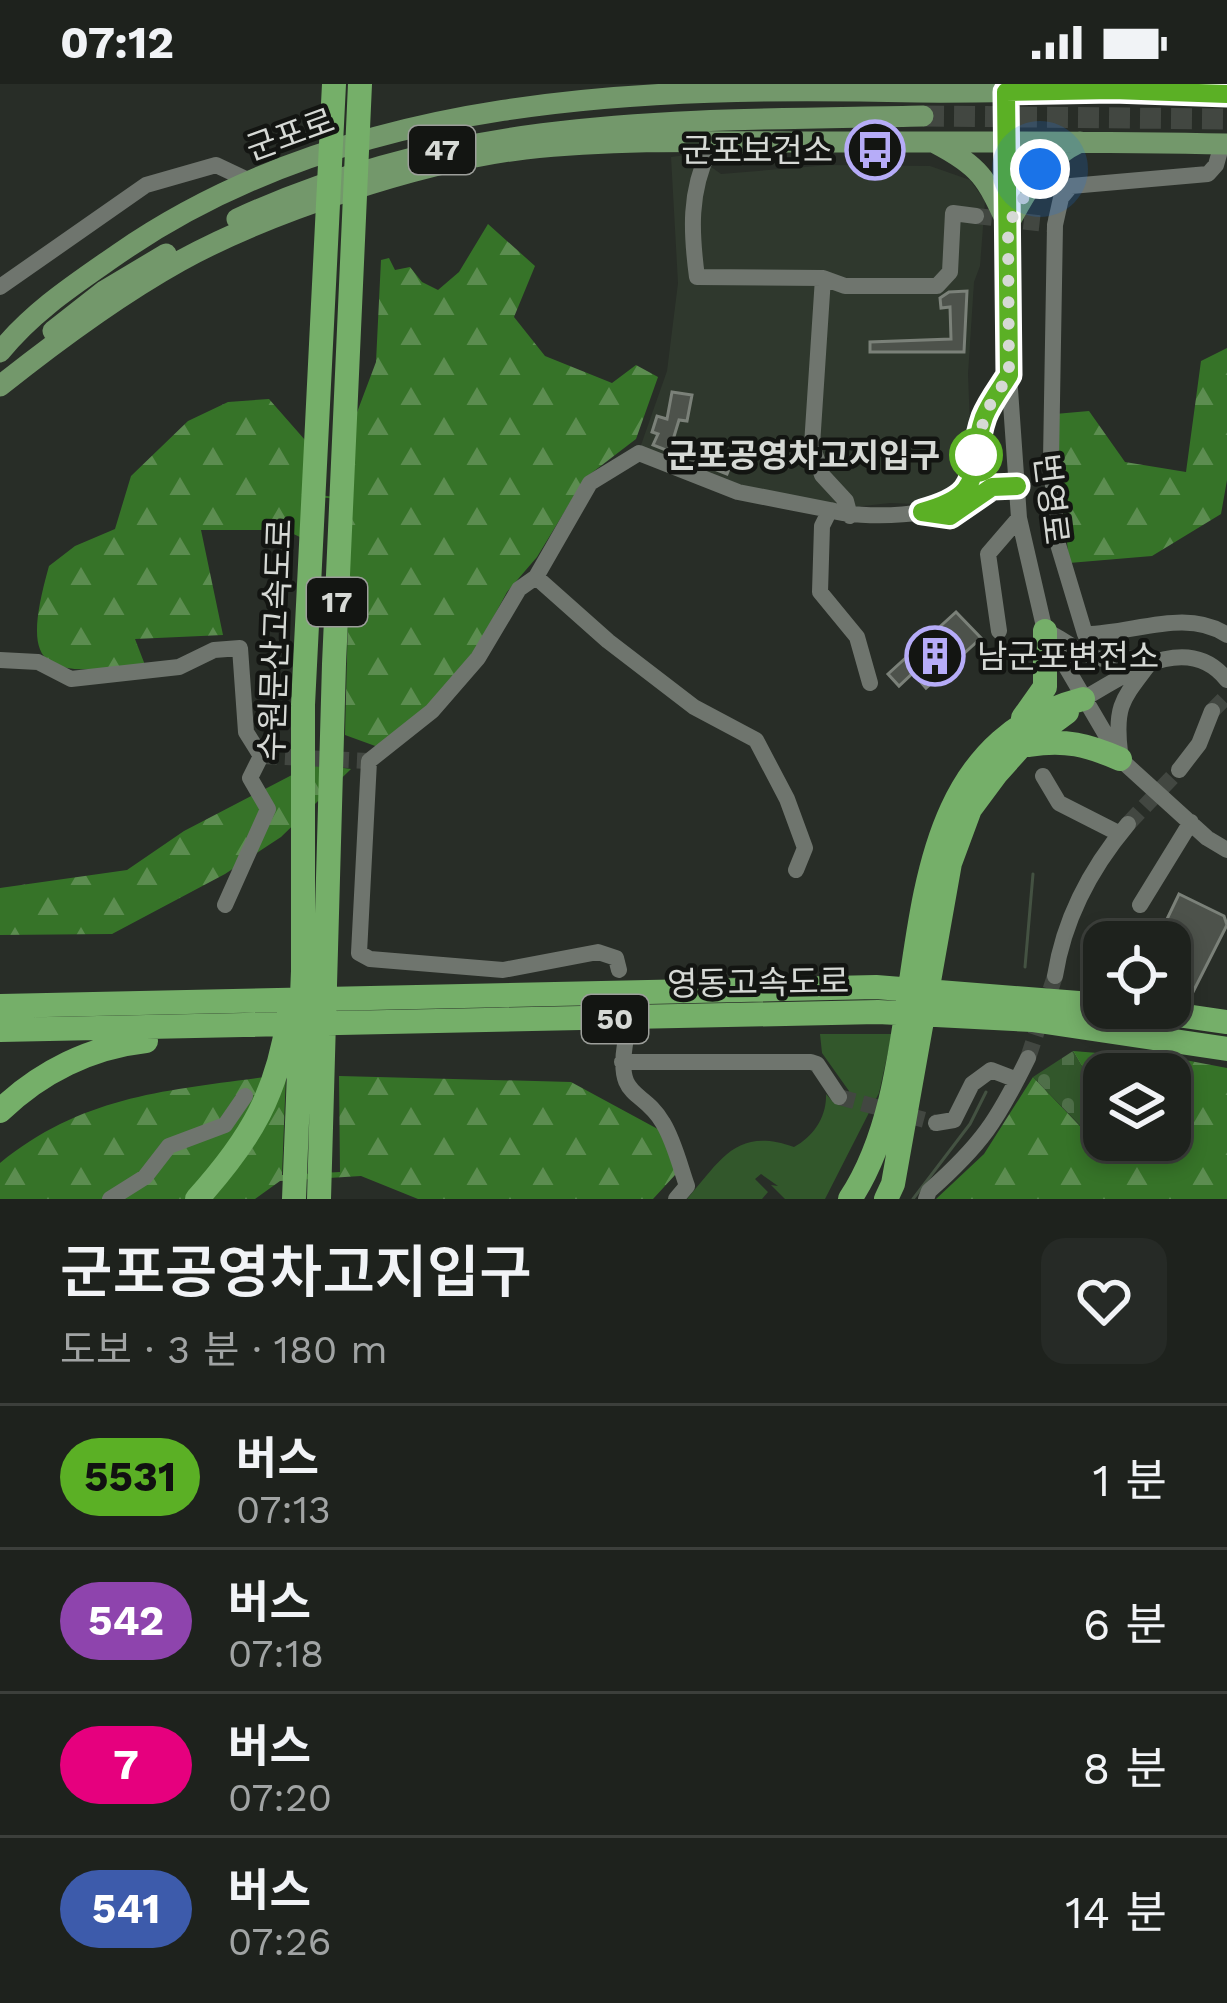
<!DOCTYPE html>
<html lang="ko">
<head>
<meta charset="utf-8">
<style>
  :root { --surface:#1e221d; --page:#262a26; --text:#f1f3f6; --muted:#a1a4a4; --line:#3c3f3b }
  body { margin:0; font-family:"Work Sans","Noto Sans KR",sans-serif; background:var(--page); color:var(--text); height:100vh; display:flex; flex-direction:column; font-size:45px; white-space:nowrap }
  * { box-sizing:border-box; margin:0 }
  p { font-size:39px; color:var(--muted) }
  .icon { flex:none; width:66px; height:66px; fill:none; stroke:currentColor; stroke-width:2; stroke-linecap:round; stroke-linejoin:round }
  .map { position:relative; height:1115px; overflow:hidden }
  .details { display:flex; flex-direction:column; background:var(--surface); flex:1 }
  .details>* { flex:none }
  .badge { padding:0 24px; border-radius:39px; font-size:42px; line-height:78px }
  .fabs { position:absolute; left:1083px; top:837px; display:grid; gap:24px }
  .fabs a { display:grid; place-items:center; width:108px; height:108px; border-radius:24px; background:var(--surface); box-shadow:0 6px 18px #0003,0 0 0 3px var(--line); font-size:60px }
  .you { position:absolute; width:60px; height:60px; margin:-30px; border:9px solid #fff; border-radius:50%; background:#1a73e8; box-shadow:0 0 0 18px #1a73e833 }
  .map>.badge { position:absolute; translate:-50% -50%; box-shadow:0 0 0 6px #fff }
  .round { display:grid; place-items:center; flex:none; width:126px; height:126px; border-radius:24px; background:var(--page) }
  .summary { display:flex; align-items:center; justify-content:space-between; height:204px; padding:0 60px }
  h1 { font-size:57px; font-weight:600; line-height:90px }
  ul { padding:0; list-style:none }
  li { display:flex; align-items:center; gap:36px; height:144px; padding:0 60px; border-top:3px solid var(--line) }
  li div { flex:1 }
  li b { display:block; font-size:45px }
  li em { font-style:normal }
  li .badge { min-width:132px; font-weight:700; text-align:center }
  .status { display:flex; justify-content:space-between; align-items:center; height:84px; padding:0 60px; background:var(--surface); direction:ltr }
  .status svg { height:33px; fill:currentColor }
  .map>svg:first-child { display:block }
</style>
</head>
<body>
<div class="status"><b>07:12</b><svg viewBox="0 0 49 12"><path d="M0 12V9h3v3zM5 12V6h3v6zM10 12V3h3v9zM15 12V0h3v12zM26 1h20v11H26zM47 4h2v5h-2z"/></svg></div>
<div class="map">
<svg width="1227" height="1115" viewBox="0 0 1227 1115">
  <defs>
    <pattern id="forest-firs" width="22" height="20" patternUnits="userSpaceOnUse" patternTransform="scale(3)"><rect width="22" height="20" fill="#367328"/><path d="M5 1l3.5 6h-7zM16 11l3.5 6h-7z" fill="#5c8d50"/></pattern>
    <pattern id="cemetery-stones" width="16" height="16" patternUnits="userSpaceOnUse" patternTransform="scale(3)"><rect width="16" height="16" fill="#32572b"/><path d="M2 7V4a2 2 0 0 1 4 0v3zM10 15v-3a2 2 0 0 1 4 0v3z" fill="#4f6f49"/></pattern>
  </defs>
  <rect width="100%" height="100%" fill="#282d27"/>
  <path fill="#2f382d" d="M 693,70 L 721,90 L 829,81 L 930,82 L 970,96 L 985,117 L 980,182 L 974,198 L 968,290 L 970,341 L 961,404 L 938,421 L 890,419 L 846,424 L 738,403 L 640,364 L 667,287 L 678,199 L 671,73 Z"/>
  <path fill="#32572b" d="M 820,950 L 892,950 L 879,1009 L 825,1115 L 785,1115 L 771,1101 L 778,1102 L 761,1090 L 755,1095 L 768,1108 L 762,1115 L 687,1115 C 722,1075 736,1043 794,1063 C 813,1053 827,1033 826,1010 L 834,1019 L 845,1019 L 849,1007 L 822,969 Z"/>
  <path fill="url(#forest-firs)" d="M 488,140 L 535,182 L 514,233 L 545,272 L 612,299 L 636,281 L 658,293 L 636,355 L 585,394 L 537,473 L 507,508 L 473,571 L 427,622 L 378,663 L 345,651 L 351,416 L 304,412 L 302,454 L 285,446 L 201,446 L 223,551 L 135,555 L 145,581 C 46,591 18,592 49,482 L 75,462 L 115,445 L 131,392 L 188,337 L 228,318 L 269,315 L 305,356 L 303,409 L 351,415 L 356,331 L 376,278 L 381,176 L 389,174 L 395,186 L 410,183 L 422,198 L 438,206 L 459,188 Z
    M 1227,264 L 1227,396 L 1221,430 L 1152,472 L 1069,479 L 1055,330 L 1089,327 L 1125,378 L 1186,388 L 1201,277 Z
    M 313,680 L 351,685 L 281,753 L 225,790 L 112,850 L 0,851 L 0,804 L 127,786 L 184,747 Z
    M 1073,967 L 1185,976 L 1227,984 L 1227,1115 L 936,1115 L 984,1070 L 1033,993 L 1099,1062 L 1105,1056 L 1170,1056 L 1170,990 L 1104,990 L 1104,1020 Z
    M 286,990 L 282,1091 L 340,1088 L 339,992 L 571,998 L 678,1056 L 675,1091 L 653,1115 L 418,1115 L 361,1092 L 280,1097 L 255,1115 L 0,1115 L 0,1079 C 88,1007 178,1006 286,990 Z"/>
  <path fill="url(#cemetery-stones)" d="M 1073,967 L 1104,1020 L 1105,1056 L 1100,1062 L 1033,993 Z"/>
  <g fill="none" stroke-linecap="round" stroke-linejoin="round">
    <path stroke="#445242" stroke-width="3" d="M 1025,883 L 1033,790
      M 913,1115 L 970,1040 L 986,1008"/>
  </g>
  <path fill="#4d524b" stroke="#7b8179" stroke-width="3" d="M 967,207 L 964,268 L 870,268 L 870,258 L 951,255 L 950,223 L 941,224 L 940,214 L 949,208 Z
    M 672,308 L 692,311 L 687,337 L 679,336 L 672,359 L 731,380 L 727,390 L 653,361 L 658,350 L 652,348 L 657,332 L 667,335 Z
    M 956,528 L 981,554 L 926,604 L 913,589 L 899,602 L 888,590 Z
    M 1179,810 L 1224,832 L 1227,841 L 1193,908 L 1170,903 L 1170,858 L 1156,858 Z"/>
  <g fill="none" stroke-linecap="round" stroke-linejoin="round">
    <path stroke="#424741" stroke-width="16" stroke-dasharray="16 8" stroke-linecap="butt" d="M 976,132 L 1055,141
      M 1212,627 L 1227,612
      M 261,672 L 369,677
      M 1128,740 L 1179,686
      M 1028,974 L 1055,892
      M 839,1013 L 936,1039"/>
    <path stroke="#424741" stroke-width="21" stroke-dasharray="21 10" stroke-linecap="butt" d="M 923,32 L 1227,35"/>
    <path stroke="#6f756e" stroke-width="16" d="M 1006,1 L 1009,291 L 1019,434 L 1045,547 L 1120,675 L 1207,754 L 1227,766
      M 1222,60 L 1216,81 L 1208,90 L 1071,102 L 1061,114 L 1055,141 L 1051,376 L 1057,457 L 1085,550 C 1130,551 1186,523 1227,551
      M 726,61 L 709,67 C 689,108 691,148 697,193 L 823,194 L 845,202 L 937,202 L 950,188 L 953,129 L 976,132
      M 823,194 L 812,361 L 822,391 L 846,417 L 850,432
      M 0,203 L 146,101 L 216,81 L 252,98
      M 952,431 L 992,403 L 1017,402
      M 536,493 L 608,557 L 694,623 L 756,656 L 787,715 L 805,764 L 796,786
      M 999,547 L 988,470 L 1019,434
      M 1045,547 C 1062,554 1075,566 1091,572 C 1110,580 1131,571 1152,576 C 1124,614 1114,619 1120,668
      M 0,576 L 38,578 L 71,595 L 179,583 L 214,566 L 240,564 L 246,648 L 261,672 L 250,694 L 268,725 L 225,821
      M 870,599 L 857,553 L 820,508 L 822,442 L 830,426 C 860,435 948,435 967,407 C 980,387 976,355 984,333 C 990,318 1001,304 1009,291
      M 1083,615 C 1124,592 1187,545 1227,596
      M 1179,686 L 1199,660 L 1212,627
      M 1043,692 L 1059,719 L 1120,750
      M 1140,821 L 1191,738
      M 619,886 L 616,874 L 598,868 L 503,886 L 370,875 L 359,869 L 369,677 L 432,627 L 478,574 L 519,505 L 536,493 L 590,399 L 639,369 L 738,408 L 830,426
      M 1055,892 C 1064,835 1091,784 1128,740
      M 625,960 C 616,1017 643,1004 663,1039 C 674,1057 680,1082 687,1102 L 676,1115
      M 622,978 L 811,978 L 817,980 L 839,1013
      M 936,1039 L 954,1036 L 972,1000 L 991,986 L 1017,996
      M 110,1115 L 145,1093 L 169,1062 L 225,1041 L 245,1012
      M 926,1115 L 929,1107 C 982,1060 997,1037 1028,974"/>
    <path stroke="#73986b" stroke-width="21" d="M 935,59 C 981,83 986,94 1008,141
      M 237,135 C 465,30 679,37 923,32
      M 1008,141 C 1028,105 1042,76 1080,58
      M 53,247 L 104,207 L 166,170
      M 0,268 C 33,227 75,200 118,170 C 350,9 646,2 917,8 C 981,9 1045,6 1109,6 C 1148,5 1188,10 1227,10
      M 0,302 C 54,259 119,211 180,177 C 269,128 424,77 525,65 C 637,53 750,59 862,58 C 984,58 1105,57 1227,60"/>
    <path stroke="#75af69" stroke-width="24" d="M 1023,634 L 1045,603 L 1045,547
      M 1029,661 C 1065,655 1088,661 1120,675
      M 0,922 L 876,903 L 1104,921
      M 1130,924 L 1227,938
      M 0,946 L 878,928 L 1032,936 L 1227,965
      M 0,1027 C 40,988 91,963 146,957
      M 197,1115 C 251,1055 278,1009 289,929
      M 294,1115 L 303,887 L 303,621 L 334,0
      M 319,1115 L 334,580 L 360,0
      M 850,1115 C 951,963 862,673 1083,615
      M 886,1115 L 893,1100 L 950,779 L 970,725 L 996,690 L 1021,662 L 1067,628"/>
  </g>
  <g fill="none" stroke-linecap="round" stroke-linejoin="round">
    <defs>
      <path id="line" d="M 1017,402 L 992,403 L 950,432 L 922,428 C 991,409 965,387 984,333 C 990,318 1001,304 1009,291 L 1006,8 L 1113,6 L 1227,10"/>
    </defs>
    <use href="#line" stroke="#fff" stroke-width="27"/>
    <use href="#line" stroke="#5bb025" stroke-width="18"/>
    <path stroke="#d6d9d5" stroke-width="12" stroke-dasharray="0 21.6" d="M 976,371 L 975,377 L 985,329 L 1009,291 L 1008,141 L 1040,85"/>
  </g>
  <defs>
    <symbol id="bus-ring" viewBox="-11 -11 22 22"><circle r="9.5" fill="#131512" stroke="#b6acf8" stroke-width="1.5"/><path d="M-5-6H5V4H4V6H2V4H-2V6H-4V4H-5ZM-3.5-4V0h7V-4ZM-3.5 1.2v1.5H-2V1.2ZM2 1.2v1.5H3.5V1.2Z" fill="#b6acf8"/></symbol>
    <symbol id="building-ring" viewBox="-11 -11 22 22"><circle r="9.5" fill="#131512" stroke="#b6acf8" stroke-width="1.5"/><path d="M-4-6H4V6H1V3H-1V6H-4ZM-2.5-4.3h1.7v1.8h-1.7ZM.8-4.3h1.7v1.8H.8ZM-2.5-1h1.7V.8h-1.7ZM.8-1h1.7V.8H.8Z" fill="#b6acf8"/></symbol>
  </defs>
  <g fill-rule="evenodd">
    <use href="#bus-ring" x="842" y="33" width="66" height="66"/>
    <use href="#building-ring" x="902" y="539" width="66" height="66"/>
  </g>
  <circle fill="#fff" stroke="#5bb025" stroke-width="6" cx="976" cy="371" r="24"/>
  <g text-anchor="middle" stroke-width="9" stroke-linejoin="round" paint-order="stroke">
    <g fill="#131512" stroke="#9c9e9a" stroke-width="3">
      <rect x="409" y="42" width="66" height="48" rx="9"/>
      <rect x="307" y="494" width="60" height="48" rx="9"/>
      <rect x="582" y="911" width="66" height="48" rx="9"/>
    </g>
    <g font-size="30" font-weight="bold" fill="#d6d9d5">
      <text x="442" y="76">47</text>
      <text x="337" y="528">17</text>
      <text x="615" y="945">50</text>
    </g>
    <g font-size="33" fill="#d6d9d5" stroke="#131512">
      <text transform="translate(290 50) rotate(-20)" y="12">군포로</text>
      <text transform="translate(1052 415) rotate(83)" y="12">번영로</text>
      <text transform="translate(275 556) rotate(-88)" y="12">수원문산고속도로</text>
      <text transform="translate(758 898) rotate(-1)" y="12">영동고속도로</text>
    </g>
    <g font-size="33" fill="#d6d9d5" stroke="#131512" text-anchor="end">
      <text x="833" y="78">군포보건소</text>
      <text x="977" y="584" text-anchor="start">남군포변전소</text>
    </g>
    <g font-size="33" font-weight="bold" fill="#d6d9d5" stroke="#131512" text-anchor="end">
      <text x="940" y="383">군포공영차고지입구</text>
    </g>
  </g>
</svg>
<div class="fabs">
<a><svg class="icon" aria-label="locate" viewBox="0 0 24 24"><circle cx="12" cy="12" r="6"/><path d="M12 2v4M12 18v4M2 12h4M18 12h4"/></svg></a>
<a><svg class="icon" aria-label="layers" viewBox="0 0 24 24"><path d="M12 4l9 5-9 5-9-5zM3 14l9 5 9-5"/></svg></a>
</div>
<div class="you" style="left:1040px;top:85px"></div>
</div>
<section class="details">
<div class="summary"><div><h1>군포공영차고지입구</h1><p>도보 · 3 분 · 180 m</p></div><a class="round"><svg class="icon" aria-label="heart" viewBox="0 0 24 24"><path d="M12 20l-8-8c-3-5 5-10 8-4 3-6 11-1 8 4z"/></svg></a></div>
<ul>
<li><span class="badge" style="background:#5bb025;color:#111">5531</span><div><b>버스</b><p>07:13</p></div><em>1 분</em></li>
<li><span class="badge" style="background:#8e44ad;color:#fff">542</span><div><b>버스</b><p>07:18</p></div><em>6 분</em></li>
<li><span class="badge" style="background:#e6007e;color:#fff">7</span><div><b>버스</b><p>07:20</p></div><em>8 분</em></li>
<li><span class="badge" style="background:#3d5bab;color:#fff">541</span><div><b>버스</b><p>07:26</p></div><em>14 분</em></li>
</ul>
</section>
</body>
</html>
